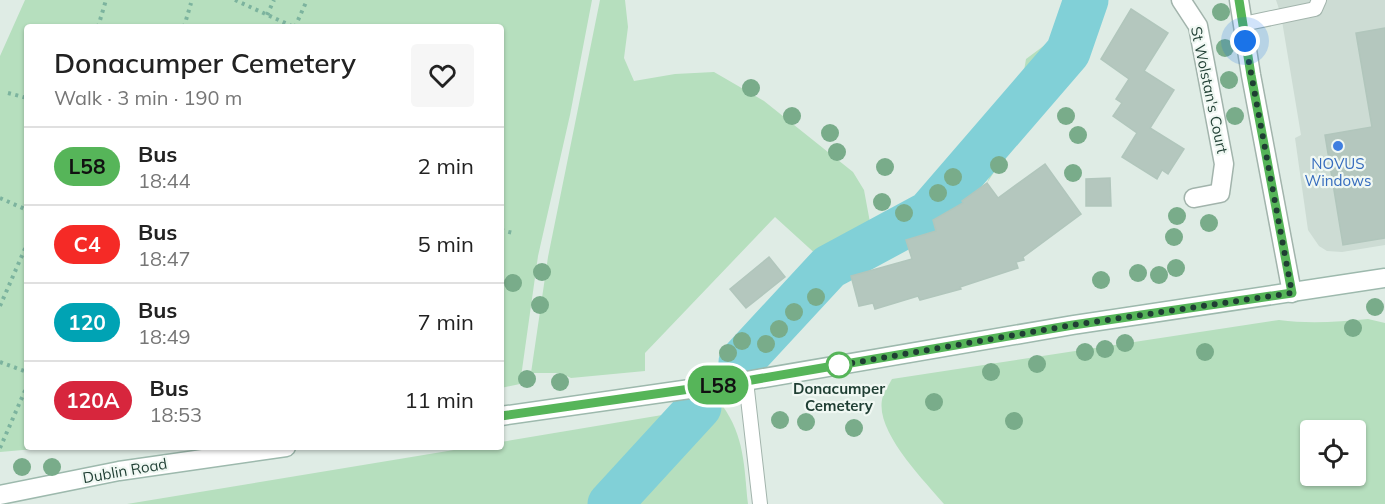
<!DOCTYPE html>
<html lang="en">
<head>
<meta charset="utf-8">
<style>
  :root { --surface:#fff; --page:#f6f6f6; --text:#222; --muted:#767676; --line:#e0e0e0 }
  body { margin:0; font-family:Mulish,sans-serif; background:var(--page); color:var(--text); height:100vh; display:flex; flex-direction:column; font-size:22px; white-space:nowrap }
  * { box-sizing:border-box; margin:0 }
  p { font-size:20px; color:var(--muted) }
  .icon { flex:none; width:33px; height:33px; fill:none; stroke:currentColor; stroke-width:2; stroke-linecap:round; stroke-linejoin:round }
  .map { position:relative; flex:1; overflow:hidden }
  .drawer { position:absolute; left:24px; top:24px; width:480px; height:426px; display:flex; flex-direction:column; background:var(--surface); border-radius:6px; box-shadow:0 2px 4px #0004 }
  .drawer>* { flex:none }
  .badge { padding:0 12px; border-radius:20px; font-size:21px; line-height:39px }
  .controls { position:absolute; left:1300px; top:420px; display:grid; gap:12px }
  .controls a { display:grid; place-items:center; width:66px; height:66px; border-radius:6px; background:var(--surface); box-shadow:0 2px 4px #0004; font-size:30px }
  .you { position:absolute; width:30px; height:30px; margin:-15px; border:4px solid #fff; border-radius:50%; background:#1a73e8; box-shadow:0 0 0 9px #1a73e833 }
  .map>.badge { position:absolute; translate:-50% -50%; box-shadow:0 0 0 3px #fff }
  .round { display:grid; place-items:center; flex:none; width:63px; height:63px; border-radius:6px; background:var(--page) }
  .head { display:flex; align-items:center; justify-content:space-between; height:102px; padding:0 30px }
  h1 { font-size:28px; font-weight:600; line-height:45px }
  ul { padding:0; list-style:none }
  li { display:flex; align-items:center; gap:18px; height:78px; padding:0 30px; border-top:2px solid var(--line) }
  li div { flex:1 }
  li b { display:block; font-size:22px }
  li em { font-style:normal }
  li .badge { min-width:66px; font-weight:700; text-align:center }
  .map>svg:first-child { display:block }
</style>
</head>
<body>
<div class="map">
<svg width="1385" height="504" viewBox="0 0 1385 504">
  <rect width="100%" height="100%" fill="#dfece5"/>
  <path fill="#cddcd4" d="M 1276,0 L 1385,0 L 1385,245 L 1342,252 L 1327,251 L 1319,246 L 1308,230 L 1295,138 L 1301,135 L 1281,15 Z"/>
  <path fill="#b6dfbe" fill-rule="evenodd" d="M 25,0 L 592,0 L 570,115 L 538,256 L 520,384 L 501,388 L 501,27 L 27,27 L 27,447 L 57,447 L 0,452 L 0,56 Z
    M 600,0 L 625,0 L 628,27 L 624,58 L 634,81 L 675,74 L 714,72 L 764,101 L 853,172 L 864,190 L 874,244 L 853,258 L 830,267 L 775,217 L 645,353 L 645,371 L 571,378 L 560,373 L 531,373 L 548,257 Z
    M 1072,0 L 1099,0 L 1062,67 L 987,183 L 1019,100 L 1026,59 L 1061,33 Z
    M 1368,319 L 1385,323 L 1385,504 L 944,504 C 924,480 872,429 883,396 C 885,390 889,385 892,379 L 1279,320 C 1308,324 1338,322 1368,319 ZM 1311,430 L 1356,430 L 1356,476 L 1311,476 Z
    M 722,405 C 745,437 744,467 748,504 L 127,504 L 472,447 L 501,447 L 501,442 Z"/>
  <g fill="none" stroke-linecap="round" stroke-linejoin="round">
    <path stroke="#81d0d7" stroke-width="45" d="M 741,362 L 829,267 L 929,213 L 1068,52 L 1086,0
      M 610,504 L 699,407"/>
  </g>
  <path fill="#b4c7be" stroke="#b1c6bc" stroke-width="1.5" d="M 1131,9 L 1168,33 L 1144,71 L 1174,90 L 1150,128 L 1184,149 L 1168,174 L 1162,170 L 1157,179 L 1122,157 L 1137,133 L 1113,116 L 1122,103 L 1116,99 L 1129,79 L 1101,59 Z
    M 1385,28 L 1385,238 L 1343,245 L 1325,135 L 1372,127 L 1356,33 Z
    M 1045,164 L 1081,214 L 1023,257 L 1024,260 L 1016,262 L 1018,268 L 960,287 L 961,289 L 920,300 L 918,296 L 875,309 L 873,303 L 859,306 L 851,276 L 912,259 L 906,240 L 936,231 L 933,220 L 963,203 L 962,201 L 987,183 L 998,198 Z
    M 1110,178 L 1111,206 L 1086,206 L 1086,179 Z
    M 769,257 L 785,277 L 746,308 L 730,289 Z"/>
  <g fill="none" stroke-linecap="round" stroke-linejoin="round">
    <defs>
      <path id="service" d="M 1243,24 L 1315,9 L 1319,0
        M 746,381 L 760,504"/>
      <path id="minor" d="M 1181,0 L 1198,26 L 1224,164 L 1220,193 L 1194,198"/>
      <path id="tertiary" d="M 1239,0 L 1251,75 L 1292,293"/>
      <path id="secondary" d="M 501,416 L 746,381 L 1073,325 L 1385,278
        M 0,495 L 119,471 L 286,447"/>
    </defs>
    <use href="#service" stroke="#a2b4ac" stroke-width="16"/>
    <use href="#minor" stroke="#a2b4ac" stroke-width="21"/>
    <use href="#tertiary" stroke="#a2b4ac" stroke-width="21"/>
    <use href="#secondary" stroke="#9db9ad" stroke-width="21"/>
    <path stroke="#7cb39e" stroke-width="4" stroke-dasharray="3 4.5" stroke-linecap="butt" d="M 235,0 L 294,27
      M 267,15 L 274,0
      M 98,27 L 106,0
      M 184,27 L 191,3
      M 295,27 L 307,0
      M 8,93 L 27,98
      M 0,198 L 27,210
      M 501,230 L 513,233
      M 0,306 L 27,244
      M 0,362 L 27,372
      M 0,448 L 27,386"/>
    <use href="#service" stroke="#fff" stroke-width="14"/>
    <use href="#minor" stroke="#fff" stroke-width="18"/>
    <use href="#tertiary" stroke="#fff" stroke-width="18"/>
    <use href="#secondary" stroke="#fff" stroke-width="18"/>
  </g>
  <g fill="#79ac8a">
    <circle cx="1221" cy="12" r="9"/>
    <circle cx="1225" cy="48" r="9"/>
    <circle cx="1229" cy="80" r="9"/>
    <circle cx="751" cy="88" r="9"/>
    <circle cx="792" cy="116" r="9"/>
    <circle cx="1066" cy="116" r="9"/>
    <circle cx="1235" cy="116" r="9"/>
    <circle cx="830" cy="133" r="9"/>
    <circle cx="1078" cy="135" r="9"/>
    <circle cx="837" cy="152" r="9"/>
    <circle cx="999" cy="165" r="9"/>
    <circle cx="885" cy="167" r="9"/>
    <circle cx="1073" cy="173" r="9"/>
    <circle cx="953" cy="177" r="9"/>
    <circle cx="938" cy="193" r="9"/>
    <circle cx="882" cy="202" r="9"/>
    <circle cx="904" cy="213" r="9"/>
    <circle cx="1177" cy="216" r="9"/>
    <circle cx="1209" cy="223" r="9"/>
    <circle cx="1174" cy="237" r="9"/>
    <circle cx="1176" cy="268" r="9"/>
    <circle cx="542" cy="272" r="9"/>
    <circle cx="1138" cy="273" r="9"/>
    <circle cx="1159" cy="275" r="9"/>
    <circle cx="1101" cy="280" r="9"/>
    <circle cx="513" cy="283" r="9"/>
    <circle cx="816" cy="297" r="9"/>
    <circle cx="540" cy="305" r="9"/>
    <circle cx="1375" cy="307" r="9"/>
    <circle cx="794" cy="312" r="9"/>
    <circle cx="1353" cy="328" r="9"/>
    <circle cx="779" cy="329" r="9"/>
    <circle cx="742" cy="341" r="9"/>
    <circle cx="1125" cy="343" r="9"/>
    <circle cx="766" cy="344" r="9"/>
    <circle cx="1105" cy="349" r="9"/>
    <circle cx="1085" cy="352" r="9"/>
    <circle cx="1205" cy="352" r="9"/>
    <circle cx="728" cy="353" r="9"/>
    <circle cx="1037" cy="364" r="9"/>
    <circle cx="991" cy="372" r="9"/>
    <circle cx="527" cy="379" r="9"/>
    <circle cx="560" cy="382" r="9"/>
    <circle cx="934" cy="402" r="9"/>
    <circle cx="780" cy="420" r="9"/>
    <circle cx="1014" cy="421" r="9"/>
    <circle cx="806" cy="422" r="9"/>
    <circle cx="854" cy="428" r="9"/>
    <circle cx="22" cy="467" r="9"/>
    <circle cx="52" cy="467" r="9"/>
  </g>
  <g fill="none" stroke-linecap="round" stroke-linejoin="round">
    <defs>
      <path id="line" d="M 501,416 L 746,381 L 1073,325 L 1292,293 L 1251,75 L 1239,0"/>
    </defs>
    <use href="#line" stroke="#fff" stroke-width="14"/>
    <use href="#line" stroke="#56b559" stroke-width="9"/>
    <path stroke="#1f3e33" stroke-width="6" stroke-dasharray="0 10.8" d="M 839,365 L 835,366 L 1073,325 L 1292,293 L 1245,41"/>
  </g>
  <circle fill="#3f7fe0" stroke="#f0f8f3" stroke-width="2" cx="1338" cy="146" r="6"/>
  <circle fill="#fff" stroke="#56b559" stroke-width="3" cx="839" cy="365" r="12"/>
  <g text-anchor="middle" stroke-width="4.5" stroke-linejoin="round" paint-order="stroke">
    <g font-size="15" fill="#1f3e33" stroke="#f0f8f3">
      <text transform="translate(1209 90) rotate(78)" y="5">St Wolstan's Court</text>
      <text transform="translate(125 471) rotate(-10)" y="5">Dublin Road</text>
    </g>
    <g font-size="15" fill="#366cbe" stroke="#f0f8f3">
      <text x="1338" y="169">NOVUS<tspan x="1338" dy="17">Windows</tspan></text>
    </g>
    <g font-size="15" font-weight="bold" fill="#1f3e33" stroke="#f0f8f3">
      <text x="839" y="394">Donacumper<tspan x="839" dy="17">Cemetery</tspan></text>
    </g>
  </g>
</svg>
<div class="controls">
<a><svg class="icon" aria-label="locate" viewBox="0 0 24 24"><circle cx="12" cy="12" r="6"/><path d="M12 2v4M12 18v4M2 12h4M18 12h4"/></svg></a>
</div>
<div class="you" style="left:1245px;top:41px"></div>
<b class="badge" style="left:718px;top:385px;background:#56b559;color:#111">L58</b>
<section class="drawer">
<div class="head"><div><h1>Donacumper Cemetery</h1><p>Walk · 3 min · 190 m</p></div><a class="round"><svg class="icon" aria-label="heart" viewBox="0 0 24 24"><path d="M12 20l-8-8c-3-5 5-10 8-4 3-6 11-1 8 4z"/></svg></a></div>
<ul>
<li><span class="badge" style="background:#56b559;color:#111">L58</span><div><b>Bus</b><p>18:44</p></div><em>2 min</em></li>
<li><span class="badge" style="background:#f52a26;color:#fff">C4</span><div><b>Bus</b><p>18:47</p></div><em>5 min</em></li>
<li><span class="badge" style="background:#00a3b4;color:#fff">120</span><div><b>Bus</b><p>18:49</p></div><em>7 min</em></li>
<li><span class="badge" style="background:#d7263d;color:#fff">120A</span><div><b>Bus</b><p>18:53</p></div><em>11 min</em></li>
</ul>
</section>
</div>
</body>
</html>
